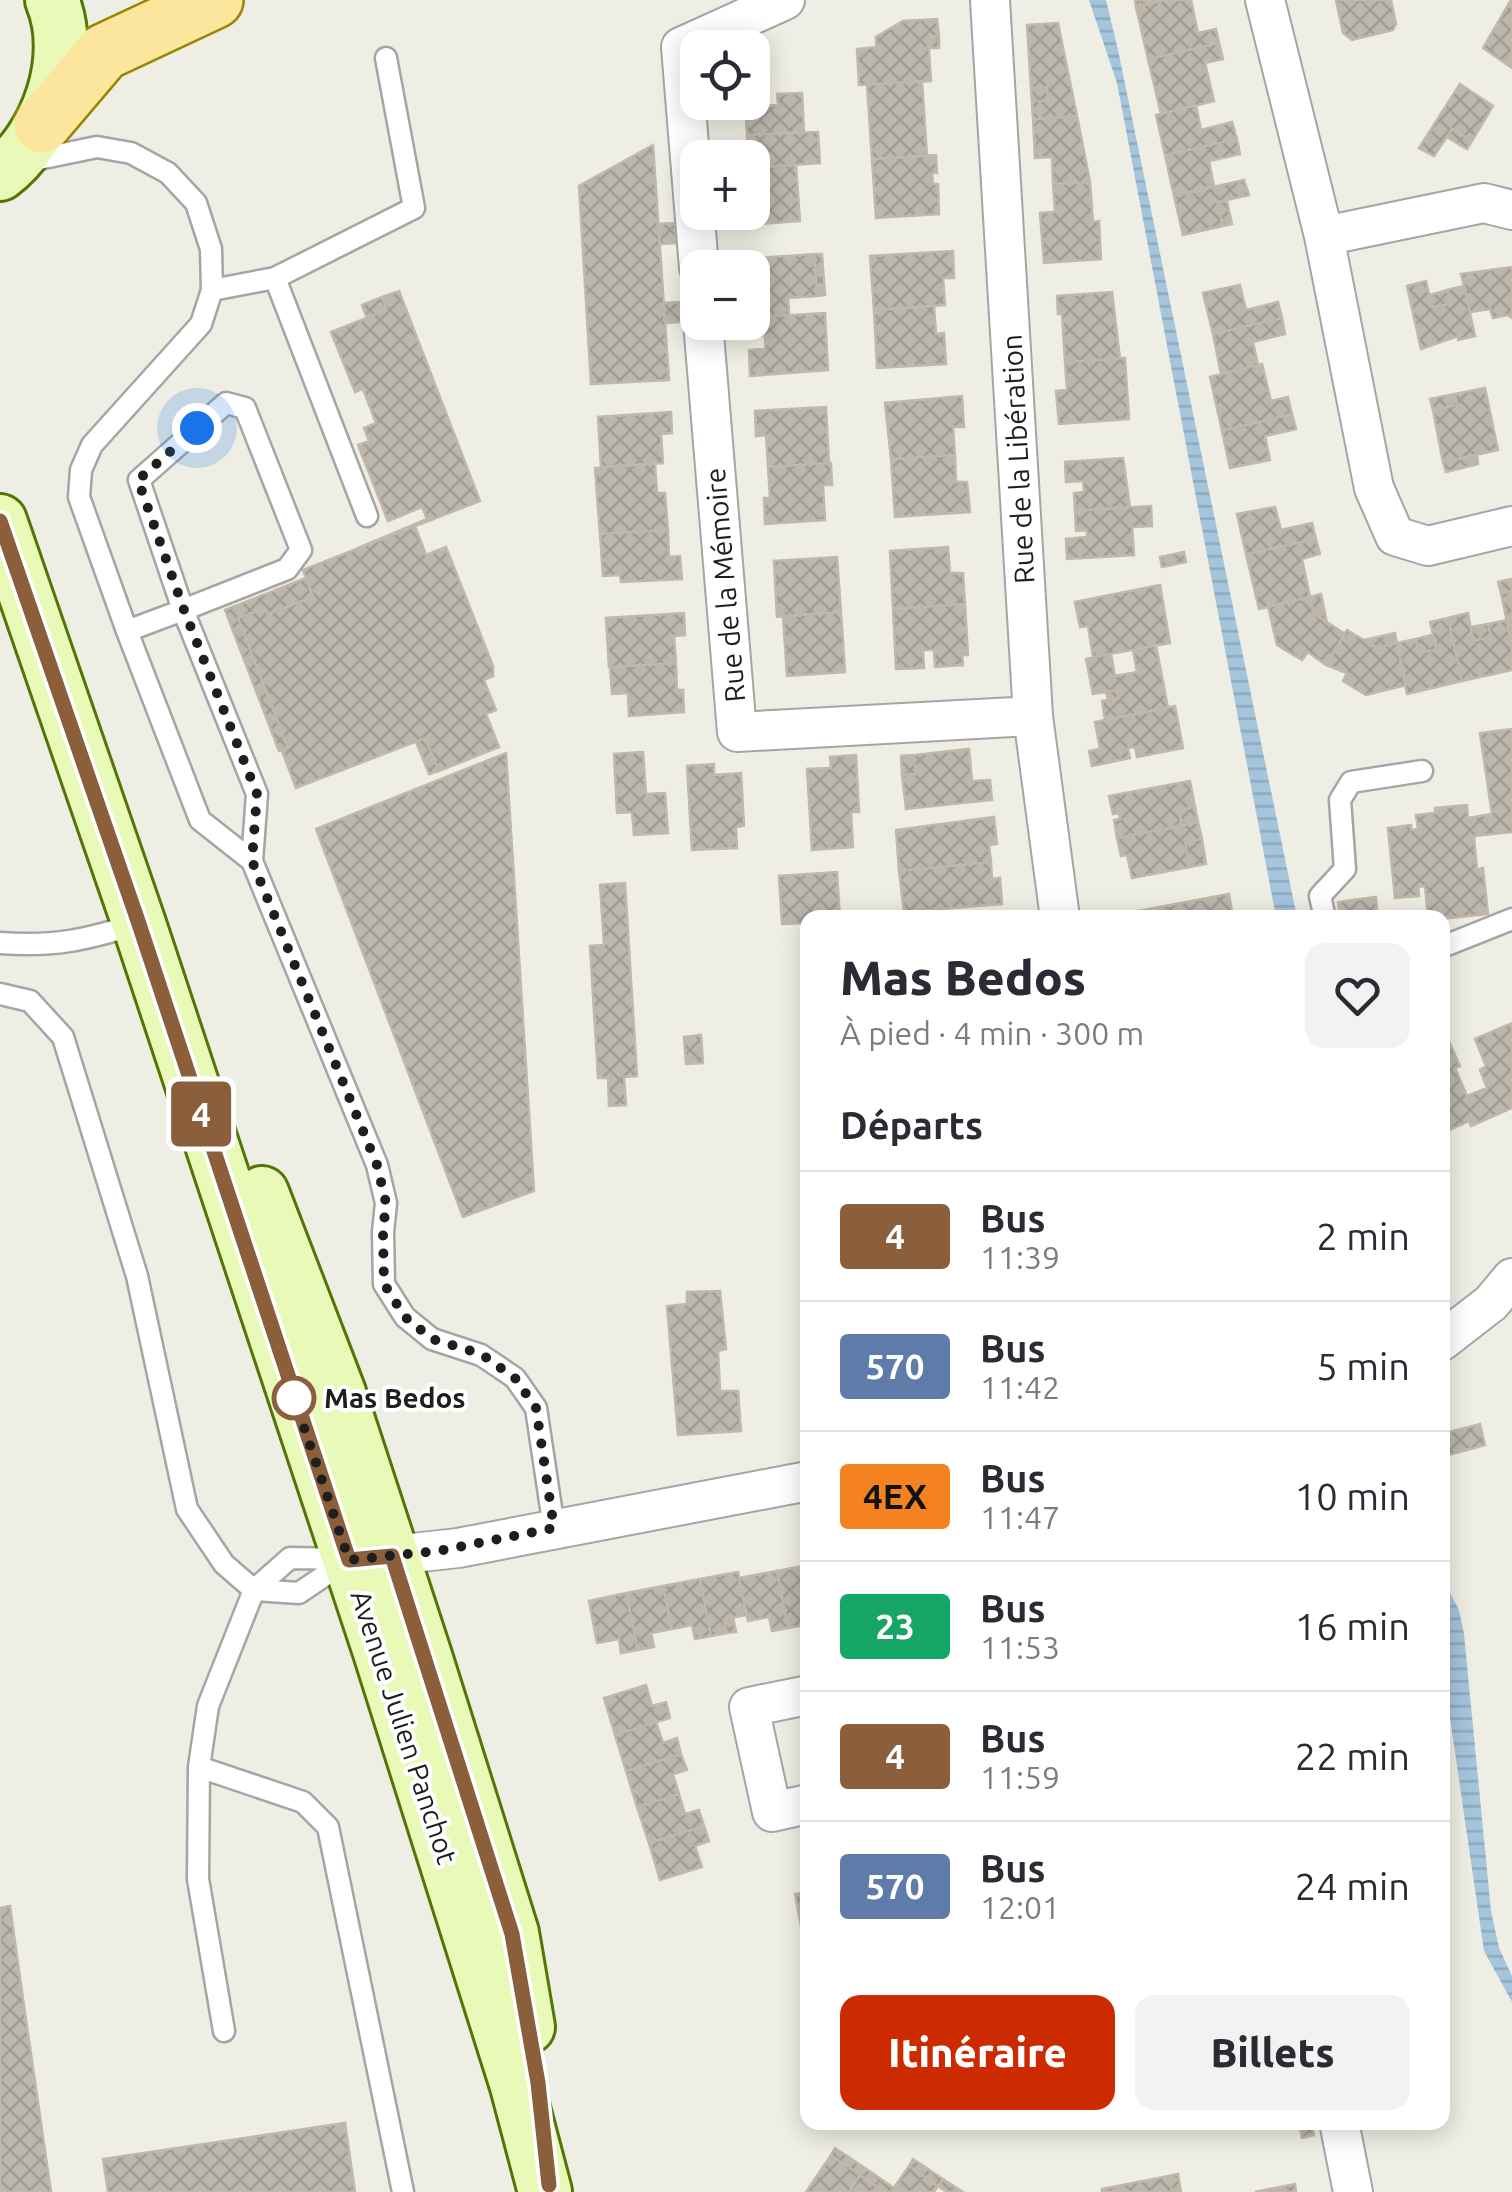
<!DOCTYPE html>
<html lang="fr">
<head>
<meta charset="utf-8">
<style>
  :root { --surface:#fff; --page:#f2f2f3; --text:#2b2b33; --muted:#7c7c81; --line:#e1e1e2; --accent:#cc2b01 }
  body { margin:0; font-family:Ubuntu,sans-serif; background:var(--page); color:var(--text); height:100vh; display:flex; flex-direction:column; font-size:38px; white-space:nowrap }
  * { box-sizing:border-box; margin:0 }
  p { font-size:32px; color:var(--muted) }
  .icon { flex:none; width:55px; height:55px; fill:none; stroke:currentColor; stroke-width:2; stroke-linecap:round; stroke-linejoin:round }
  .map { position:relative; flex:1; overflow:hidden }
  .drawer { position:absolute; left:800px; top:910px; width:650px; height:1220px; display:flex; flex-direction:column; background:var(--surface); border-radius:20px; box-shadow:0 5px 25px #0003 }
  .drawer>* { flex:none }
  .badge { padding:0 20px; border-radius:8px; font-size:35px; line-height:65px }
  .controls { position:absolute; left:680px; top:30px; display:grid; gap:20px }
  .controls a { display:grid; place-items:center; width:90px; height:90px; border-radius:20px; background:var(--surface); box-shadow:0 5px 25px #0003; font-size:50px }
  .you { position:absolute; width:50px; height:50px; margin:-25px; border:8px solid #fff; border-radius:50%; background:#1a73e8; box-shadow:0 0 0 15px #1a73e833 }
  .map>.badge { position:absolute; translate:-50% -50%; box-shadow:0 0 0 5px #fff }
  h2 { padding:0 40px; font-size:38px; line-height:90px }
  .round { display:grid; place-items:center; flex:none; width:105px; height:105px; border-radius:20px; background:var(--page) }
  .head { display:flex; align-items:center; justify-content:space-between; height:170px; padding:0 40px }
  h1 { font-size:48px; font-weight:800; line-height:75px }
  .cta { display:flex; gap:20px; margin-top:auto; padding:20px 40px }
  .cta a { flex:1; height:115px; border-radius:20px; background:var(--accent); color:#fff; font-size:40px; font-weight:800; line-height:115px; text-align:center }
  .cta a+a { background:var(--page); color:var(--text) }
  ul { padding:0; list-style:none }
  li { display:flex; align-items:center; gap:30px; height:130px; padding:0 40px; border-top:2px solid var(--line) }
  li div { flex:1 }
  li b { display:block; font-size:38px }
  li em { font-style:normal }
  li .badge { min-width:110px; font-weight:700; text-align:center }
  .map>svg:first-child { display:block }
</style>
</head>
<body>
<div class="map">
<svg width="1512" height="2192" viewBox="0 0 1512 2192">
  <defs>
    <pattern id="water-rules" width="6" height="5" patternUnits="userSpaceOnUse" patternTransform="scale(2.5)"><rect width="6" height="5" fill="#a5c5dd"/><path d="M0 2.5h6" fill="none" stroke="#8ea9bd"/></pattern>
    <pattern id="building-cross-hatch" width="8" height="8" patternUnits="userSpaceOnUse" patternTransform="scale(2.5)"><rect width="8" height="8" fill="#bcb7ae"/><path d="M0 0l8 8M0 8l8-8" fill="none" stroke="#a19d95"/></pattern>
  </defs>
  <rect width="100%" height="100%" fill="#efeee4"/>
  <path fill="url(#water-rules)" d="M 1089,0 L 1106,0 L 1118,50 L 1297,917 L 1276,917 L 1117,83 Z
    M 1442,1578 L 1459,1610 L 1464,1634 L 1491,1911 L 1499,1948 L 1512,1976 L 1512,2002 L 1484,1951 L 1443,1670 Z"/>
  <path fill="url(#building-cross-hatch)" stroke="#c1b8a7" stroke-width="2.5" d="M 1135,0 L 1164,0 L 1136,7 Z
    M 1164,0 L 1191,0 L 1198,33 L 1216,29 L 1219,43 L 1148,59 L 1136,7 Z
    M 1336,0 L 1391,0 L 1396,24 L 1393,30 L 1352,40 L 1343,33 Z
    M 1511,0 L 1512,0 L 1512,68 L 1483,48 Z
    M 937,19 L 939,36 L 928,36 L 931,81 L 859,85 L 857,49 L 876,47 L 876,37 L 903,21 Z
    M 1058,23 L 1077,116 L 1040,119 L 1039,101 L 1048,101 L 1047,87 L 1031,88 L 1027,25 Z
    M 928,36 L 939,36 L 939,48 L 928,48 Z
    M 1219,43 L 1223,59 L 1205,63 L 1214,101 L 1161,114 L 1148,59 Z
    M 922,81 L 927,156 L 872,159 L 867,85 Z
    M 1460,84 L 1493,106 L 1472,141 L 1452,129 L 1434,156 L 1419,148 Z
    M 1047,87 L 1048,101 L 1039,101 L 1040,119 L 1033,119 L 1031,88 Z
    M 802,93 L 804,132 L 747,135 L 746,119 L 758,119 L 757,106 L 778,105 L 777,94 Z
    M 1196,105 L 1201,130 L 1232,122 L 1237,139 L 1165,155 L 1156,115 Z
    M 1077,116 L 1090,182 L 1053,184 L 1052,157 L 1035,158 L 1033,119 Z
    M 1452,129 L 1472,141 L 1467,149 L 1447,137 Z
    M 818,132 L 820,163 L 761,167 L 760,151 L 747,151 L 747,135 Z
    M 1237,139 L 1240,154 L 1209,161 L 1214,186 L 1174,196 L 1165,155 Z
    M 653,145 L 669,380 L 591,384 L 579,186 Z
    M 936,155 L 937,173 L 932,173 L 933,184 L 938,184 L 939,214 L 876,218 L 872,159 Z
    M 796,165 L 800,221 L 744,225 L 743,212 L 752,212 L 752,168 Z
    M 1244,180 L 1249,195 L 1217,202 L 1223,226 L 1183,235 L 1174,196 Z
    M 1090,182 L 1093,222 L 1099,221 L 1101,259 L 1044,263 L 1040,213 L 1055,212 L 1053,184 Z
    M 1227,201 L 1232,224 L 1223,226 L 1217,202 Z
    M 675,223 L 676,243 L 660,244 L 658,224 Z
    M 953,251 L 954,278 L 943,278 L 945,305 L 874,310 L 870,256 Z
    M 814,254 L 822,254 L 825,295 L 817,296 Z
    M 814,254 L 817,296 L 788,298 L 789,315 L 758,317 L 757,299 L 762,298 L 759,258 Z
    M 1512,267 L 1512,318 L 1508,315 L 1493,318 L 1490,309 L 1470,312 L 1461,274 Z
    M 1426,281 L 1432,307 L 1451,304 L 1447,290 L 1464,286 L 1475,336 L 1458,340 L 1458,336 L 1421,349 L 1407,286 Z
    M 1240,285 L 1246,310 L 1278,302 L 1282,318 L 1213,334 L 1203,293 Z
    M 1447,290 L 1451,304 L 1432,307 L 1430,295 Z
    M 399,291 L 480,501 L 356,549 L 427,519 L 422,507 L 388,521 L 358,445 L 369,441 L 364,428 L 376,423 L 363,389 L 355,392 L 331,332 L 387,310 L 382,297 Z
    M 1112,292 L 1120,359 L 1065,362 L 1062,313 L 1058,314 L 1057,296 Z
    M 382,297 L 387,310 L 367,318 L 362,305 Z
    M 680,302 L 681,322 L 665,323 L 663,303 Z
    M 934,306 L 936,334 L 944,333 L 946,364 L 877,368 L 874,310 Z
    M 825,313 L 828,370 L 750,376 L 749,350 L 765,349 L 765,335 L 759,336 L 758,317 Z
    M 1282,318 L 1285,334 L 1253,342 L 1258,365 L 1221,374 L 1213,334 Z
    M 1125,358 L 1129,419 L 1059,424 L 1056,391 L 1067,390 L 1065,362 Z
    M 1262,364 L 1271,401 L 1288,397 L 1292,414 L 1222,431 L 1210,377 Z
    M 1485,388 L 1498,450 L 1443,462 L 1433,410 L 1457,405 L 1455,394 Z
    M 1455,394 L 1457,405 L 1433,410 L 1430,399 Z
    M 962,396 L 964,427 L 953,427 L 955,455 L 891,459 L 885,403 Z
    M 826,407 L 829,463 L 768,467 L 766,435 L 756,436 L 755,411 Z
    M 671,412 L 672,433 L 661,434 L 663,463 L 601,467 L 598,417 Z
    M 1292,414 L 1296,429 L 1265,436 L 1270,460 L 1230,468 L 1222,431 Z
    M 955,455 L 956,482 L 967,482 L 970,512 L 895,517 L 891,459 Z
    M 1477,455 L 1478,464 L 1446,472 L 1443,462 Z
    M 1123,458 L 1130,507 L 1075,511 L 1074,493 L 1084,492 L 1083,481 L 1066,482 L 1065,462 Z
    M 831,463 L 832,485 L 823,485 L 825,520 L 765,524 L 764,498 L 770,498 L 768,467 Z
    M 655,464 L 657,493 L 665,493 L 668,530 L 600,534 L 595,468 Z
    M 1151,506 L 1152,526 L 1132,527 L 1134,555 L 1067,559 L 1066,539 L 1087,537 L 1087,530 L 1076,531 L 1075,511 Z
    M 1275,507 L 1281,530 L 1312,523 L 1316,539 L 1246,554 L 1237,514 Z
    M 415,526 L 426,555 L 446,547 L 493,666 L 493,676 L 484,680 L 496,710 L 486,714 L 499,747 L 439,771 L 425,738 L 296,788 L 282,751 L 288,748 L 238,618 L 265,608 L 268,614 L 313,597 L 303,570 Z
    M 668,530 L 669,557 L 680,556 L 682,579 L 621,582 L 620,575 L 603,576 L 600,534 Z
    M 1316,539 L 1320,554 L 1302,559 L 1310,597 L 1259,609 L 1246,554 Z
    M 948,547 L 950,573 L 963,573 L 965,604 L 893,609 L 890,551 Z
    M 1184,552 L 1186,562 L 1162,567 L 1160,557 Z
    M 837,557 L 841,612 L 777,617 L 774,561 Z
    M 306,578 L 313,597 L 268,614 L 265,608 L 238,618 L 288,748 L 279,751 L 225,610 Z
    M 1512,579 L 1512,591 L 1501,593 L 1498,582 Z
    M 1160,585 L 1170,643 L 1093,657 L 1088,626 L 1080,627 L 1075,602 Z
    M 1512,591 L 1512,646 L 1501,593 Z
    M 1321,594 L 1327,623 L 1313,613 L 1310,597 Z
    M 1310,597 L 1313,613 L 1345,634 L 1326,665 L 1308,652 L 1302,660 L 1277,645 L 1268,606 Z
    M 965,604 L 968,655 L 962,655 L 963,665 L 935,667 L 934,650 L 923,650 L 924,668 L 896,669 L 893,609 Z
    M 841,612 L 845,672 L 787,676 L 783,616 Z
    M 684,613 L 685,635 L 674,636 L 676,663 L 609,667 L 606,618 Z
    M 1468,613 L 1473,641 L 1491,637 L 1488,624 L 1507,620 L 1512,646 L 1512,670 L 1462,681 L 1448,618 Z
    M 1448,618 L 1462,681 L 1407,694 L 1397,643 L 1416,639 L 1418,652 L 1437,650 L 1430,622 Z
    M 1488,624 L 1491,637 L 1473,641 L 1471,627 Z
    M 1347,630 L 1377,648 L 1397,643 L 1406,685 L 1366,695 L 1343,681 L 1347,673 L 1326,665 Z
    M 1395,633 L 1397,643 L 1377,648 L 1364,640 Z
    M 1432,635 L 1437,650 L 1418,652 L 1416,639 Z
    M 1156,645 L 1168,708 L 1105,720 L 1102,701 L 1119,698 L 1117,690 L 1093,694 L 1086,659 L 1111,654 L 1115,676 L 1137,672 L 1133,650 Z
    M 676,663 L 677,690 L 683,690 L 684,712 L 629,716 L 628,693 L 612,694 L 610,667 Z
    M 1117,690 L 1119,698 L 1108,700 L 1106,692 Z
    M 1175,706 L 1183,748 L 1137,757 L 1135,747 L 1128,748 L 1130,758 L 1092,766 L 1089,751 L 1100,749 L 1095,722 Z
    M 1512,729 L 1512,832 L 1474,836 L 1477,870 L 1483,868 L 1488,914 L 1442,919 L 1428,918 L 1425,886 L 1418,887 L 1419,896 L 1395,898 L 1388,828 L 1411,825 L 1411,830 L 1418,829 L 1416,815 L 1435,813 L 1435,808 L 1467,805 L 1468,818 L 1492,814 L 1480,733 Z
    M 425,738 L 439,771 L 429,774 L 416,742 Z
    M 969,749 L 972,781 L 990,780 L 992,800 L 906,809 L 902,775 L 916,774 L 914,755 Z
    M 643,752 L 646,794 L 665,793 L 668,833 L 634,835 L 632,812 L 617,813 L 614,754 Z
    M 506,753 L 534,1191 L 463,1217 L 316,829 Z
    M 856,755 L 859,812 L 851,812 L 853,847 L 812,850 L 807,769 L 831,768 L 830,757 Z
    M 914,755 L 916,774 L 902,775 L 901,756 Z
    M 714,764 L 714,775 L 741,773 L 744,826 L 736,827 L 737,848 L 692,850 L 687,766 Z
    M 1190,781 L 1195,807 L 1179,810 L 1182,826 L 1117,838 L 1114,820 L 1120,819 L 1119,813 L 1113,814 L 1109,796 Z
    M 1195,807 L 1198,822 L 1182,826 L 1179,810 Z
    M 994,817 L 997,844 L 989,845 L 991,862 L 899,871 L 896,830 Z
    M 1198,822 L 1202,839 L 1185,842 L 1190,867 L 1132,878 L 1127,855 L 1121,856 L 1117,838 Z
    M 1202,839 L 1206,864 L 1190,867 L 1185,842 Z
    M 991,862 L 992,879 L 1000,878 L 1002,904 L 904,912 L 899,871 Z
    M 837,872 L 840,918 L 808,918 L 808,923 L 782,924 L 779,876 Z
    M 625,883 L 637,1076 L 624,1077 L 626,1105 L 609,1106 L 608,1078 L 598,1078 L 590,946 L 604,945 L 600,885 Z
    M 1229,894 L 1233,918 L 1139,918 L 1138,911 Z
    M 1376,897 L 1378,918 L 1340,918 L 1338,902 Z
    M 1512,1023 L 1512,1108 L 1471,1126 L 1469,1121 L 1442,1133 L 1442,1026 L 1460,1066 L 1455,1068 L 1467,1096 L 1487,1088 L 1480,1070 L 1486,1066 L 1475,1039 Z
    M 701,1035 L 703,1063 L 686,1064 L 684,1037 Z
    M 720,1291 L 726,1349 L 718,1351 L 720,1391 L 738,1391 L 741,1431 L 678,1435 L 667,1306 L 687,1304 L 687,1292 Z
    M 1480,1424 L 1485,1445 L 1445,1456 L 1442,1434 Z
    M 808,1565 L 808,1610 L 802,1611 L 804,1625 L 788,1628 L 777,1571 Z
    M 777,1571 L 788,1628 L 772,1631 L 769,1617 L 748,1621 L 739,1578 Z
    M 738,1572 L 747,1615 L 724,1619 L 727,1633 L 711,1636 L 700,1579 Z
    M 700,1579 L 711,1636 L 695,1639 L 692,1625 L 672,1629 L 663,1586 Z
    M 663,1586 L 672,1629 L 651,1633 L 654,1647 L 638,1650 L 626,1593 Z
    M 626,1593 L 638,1650 L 621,1653 L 619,1639 L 597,1643 L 589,1601 Z
    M 733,1617 L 736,1632 L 727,1633 L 724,1619 Z
    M 646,1685 L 652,1706 L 666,1702 L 670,1718 L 615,1735 L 604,1698 Z
    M 656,1722 L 663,1743 L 677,1738 L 681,1754 L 626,1771 L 615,1735 Z
    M 681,1754 L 687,1770 L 673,1774 L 679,1794 L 637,1807 L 626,1771 Z
    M 679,1794 L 685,1814 L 699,1810 L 704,1826 L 649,1843 L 637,1807 Z
    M 704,1826 L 709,1841 L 695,1846 L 702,1867 L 660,1880 L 649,1843 Z
    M 807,1892 L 808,1936 L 803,1937 L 795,1894 Z
    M 10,1906 L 22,1992 L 51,2192 L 0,2192 L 0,1908 Z
    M 1299,2122 L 1311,2122 L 1314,2135 L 1302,2138 Z
    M 345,2123 L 355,2192 L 108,2192 L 103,2159 Z
    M 835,2148 L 865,2168 L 860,2175 L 831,2155 Z
    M 831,2155 L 860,2175 L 849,2192 L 806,2192 Z
    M 913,2159 L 943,2179 L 938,2186 L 909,2166 Z
    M 909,2166 L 938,2186 L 934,2192 L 891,2192 Z
    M 865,2168 L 894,2188 L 891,2192 L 885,2192 L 860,2175 Z
    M 1178,2174 L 1181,2192 L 1172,2192 L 1169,2176 Z
    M 860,2175 L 885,2192 L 849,2192 Z
    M 1169,2176 L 1172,2192 L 1102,2192 L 1102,2189 Z
    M 943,2179 L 963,2192 L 947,2192 L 938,2186 Z
    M 1295,2184 L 1296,2192 L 1255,2192 Z"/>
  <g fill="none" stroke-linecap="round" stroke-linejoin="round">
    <defs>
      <path id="lane" d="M 29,161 L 97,147 L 131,153 L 168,173 L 196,203 L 211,249 L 212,290 L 201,324 L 92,445 L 81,470 L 79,497 L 127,631 L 183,610 L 139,480 L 226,403 L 245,408 L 301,550 L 287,569 L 183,610 L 257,794 L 252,861
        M 275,278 L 367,516
        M 212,290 L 275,278 L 414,208 L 386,58
        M 127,631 L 200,820 L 252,861 L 377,1165 L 386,1203 L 383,1232 L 384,1284 L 405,1317 L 432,1339 L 481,1355 L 515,1378 L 536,1408 L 554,1528
        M 1325,918 L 1320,896 L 1345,869 L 1340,800 L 1351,782 L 1422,771
        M 0,943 C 55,947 85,940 137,924
        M 1442,947 L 1512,919
        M 0,994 L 30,1001 L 63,1037 L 137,1276 L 187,1509 L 224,1564 L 254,1590 L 299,1593 L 349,1559 L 290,1558 L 254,1590 L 208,1706 L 199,1767 L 198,1879 L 224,2031
        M 199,1767 L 303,1802 L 328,1827 L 403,2192"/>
      <path id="street" d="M 990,0 L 1033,716 L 1060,918
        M 1265,0 L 1324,236 L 1374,488 L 1395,536 L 1428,546 L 1512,526
        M 1324,236 L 1484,203 L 1512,210
        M 699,268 L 681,47 L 785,0
        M 703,322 L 737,732 L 1033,716
        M 1442,1341 L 1491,1303 L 1512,1278
        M 367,1558 L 458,1548 L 808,1481
        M 808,1695 L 749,1707 L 772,1812 L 808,1804
        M 1339,2122 L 1353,2192"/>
      <path id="secondary" d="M 0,174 C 48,138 76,57 52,0
        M 0,521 L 139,924 L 380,1652 L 517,2086 L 545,2192
        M 262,1193 L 339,1393 L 425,1656 L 512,1933 L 528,2027"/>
      <path id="primary" d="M 42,125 L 104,52 L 215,0"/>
    </defs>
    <use href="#lane" stroke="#a5a5a5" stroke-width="25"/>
    <use href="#street" stroke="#a5a5a5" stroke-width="42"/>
    <use href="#secondary" stroke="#527605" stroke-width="58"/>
    <use href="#primary" stroke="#988600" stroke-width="60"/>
    <use href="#lane" stroke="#fff" stroke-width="20"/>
    <use href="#street" stroke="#fff" stroke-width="38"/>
    <use href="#secondary" stroke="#e9f9b8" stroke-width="52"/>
    <use href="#primary" stroke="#fce69d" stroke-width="55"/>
  </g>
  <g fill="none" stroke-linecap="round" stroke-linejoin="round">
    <defs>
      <path id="line" d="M 0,521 L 139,924 L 349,1560 L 392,1556 L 512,1934 L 538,2083 L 549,2185"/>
    </defs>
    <use href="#line" stroke="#fff" stroke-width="22"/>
    <use href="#line" stroke="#8b5e3c" stroke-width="15"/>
    <path stroke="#1e1e1e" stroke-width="10" stroke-dasharray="0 18" d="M 197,428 L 138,480 L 184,610 L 257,794 L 252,861 L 377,1165 L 386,1203 L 383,1232 L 384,1284 L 405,1317 L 432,1339 L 481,1354 L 515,1378 L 536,1408 L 554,1528 L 438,1551 L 349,1560 L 294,1398"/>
  </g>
  <circle fill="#fff" stroke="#8b5e3c" stroke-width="5" cx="294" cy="1398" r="20"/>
  <g text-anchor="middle" stroke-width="8" stroke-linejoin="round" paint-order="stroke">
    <g font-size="28" fill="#1e1e1e" stroke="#fff">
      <text transform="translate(1018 459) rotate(-93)" y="10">Rue de la Libération</text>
      <text transform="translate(725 585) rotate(-95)" y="10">Rue de la Mémoire</text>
      <text transform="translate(404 1727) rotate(72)" y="10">Avenue Julien Panchot</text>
    </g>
    <g font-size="28" font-weight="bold" fill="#1e1e1e" stroke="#fff" text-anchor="start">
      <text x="324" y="1408">Mas Bedos</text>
    </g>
  </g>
</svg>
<div class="controls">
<a><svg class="icon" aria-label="locate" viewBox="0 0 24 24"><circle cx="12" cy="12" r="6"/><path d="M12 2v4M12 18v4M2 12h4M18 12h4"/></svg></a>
<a>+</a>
<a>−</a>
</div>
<div class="you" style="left:197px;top:428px"></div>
<b class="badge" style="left:201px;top:1114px;background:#8b5e3c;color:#fff">4</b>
<section class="drawer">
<div class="head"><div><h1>Mas Bedos</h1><p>À pied · 4 min · 300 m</p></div><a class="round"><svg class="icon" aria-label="heart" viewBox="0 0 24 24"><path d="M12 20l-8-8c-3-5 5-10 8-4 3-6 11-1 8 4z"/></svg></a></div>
<h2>Départs</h2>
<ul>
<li><span class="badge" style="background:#8b5e3c;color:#fff">4</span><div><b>Bus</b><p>11:39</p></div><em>2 min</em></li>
<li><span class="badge" style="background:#5f7baa;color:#fff">570</span><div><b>Bus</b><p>11:42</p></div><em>5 min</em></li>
<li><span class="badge" style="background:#f58220;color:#111">4EX</span><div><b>Bus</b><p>11:47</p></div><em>10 min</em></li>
<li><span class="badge" style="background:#15a565;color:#fff">23</span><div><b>Bus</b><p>11:53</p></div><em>16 min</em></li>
<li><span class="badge" style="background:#8b5e3c;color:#fff">4</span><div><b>Bus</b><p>11:59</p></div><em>22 min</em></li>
<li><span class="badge" style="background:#5f7baa;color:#fff">570</span><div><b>Bus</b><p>12:01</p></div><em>24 min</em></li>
</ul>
<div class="cta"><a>Itinéraire</a><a>Billets</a></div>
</section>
</div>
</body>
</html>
